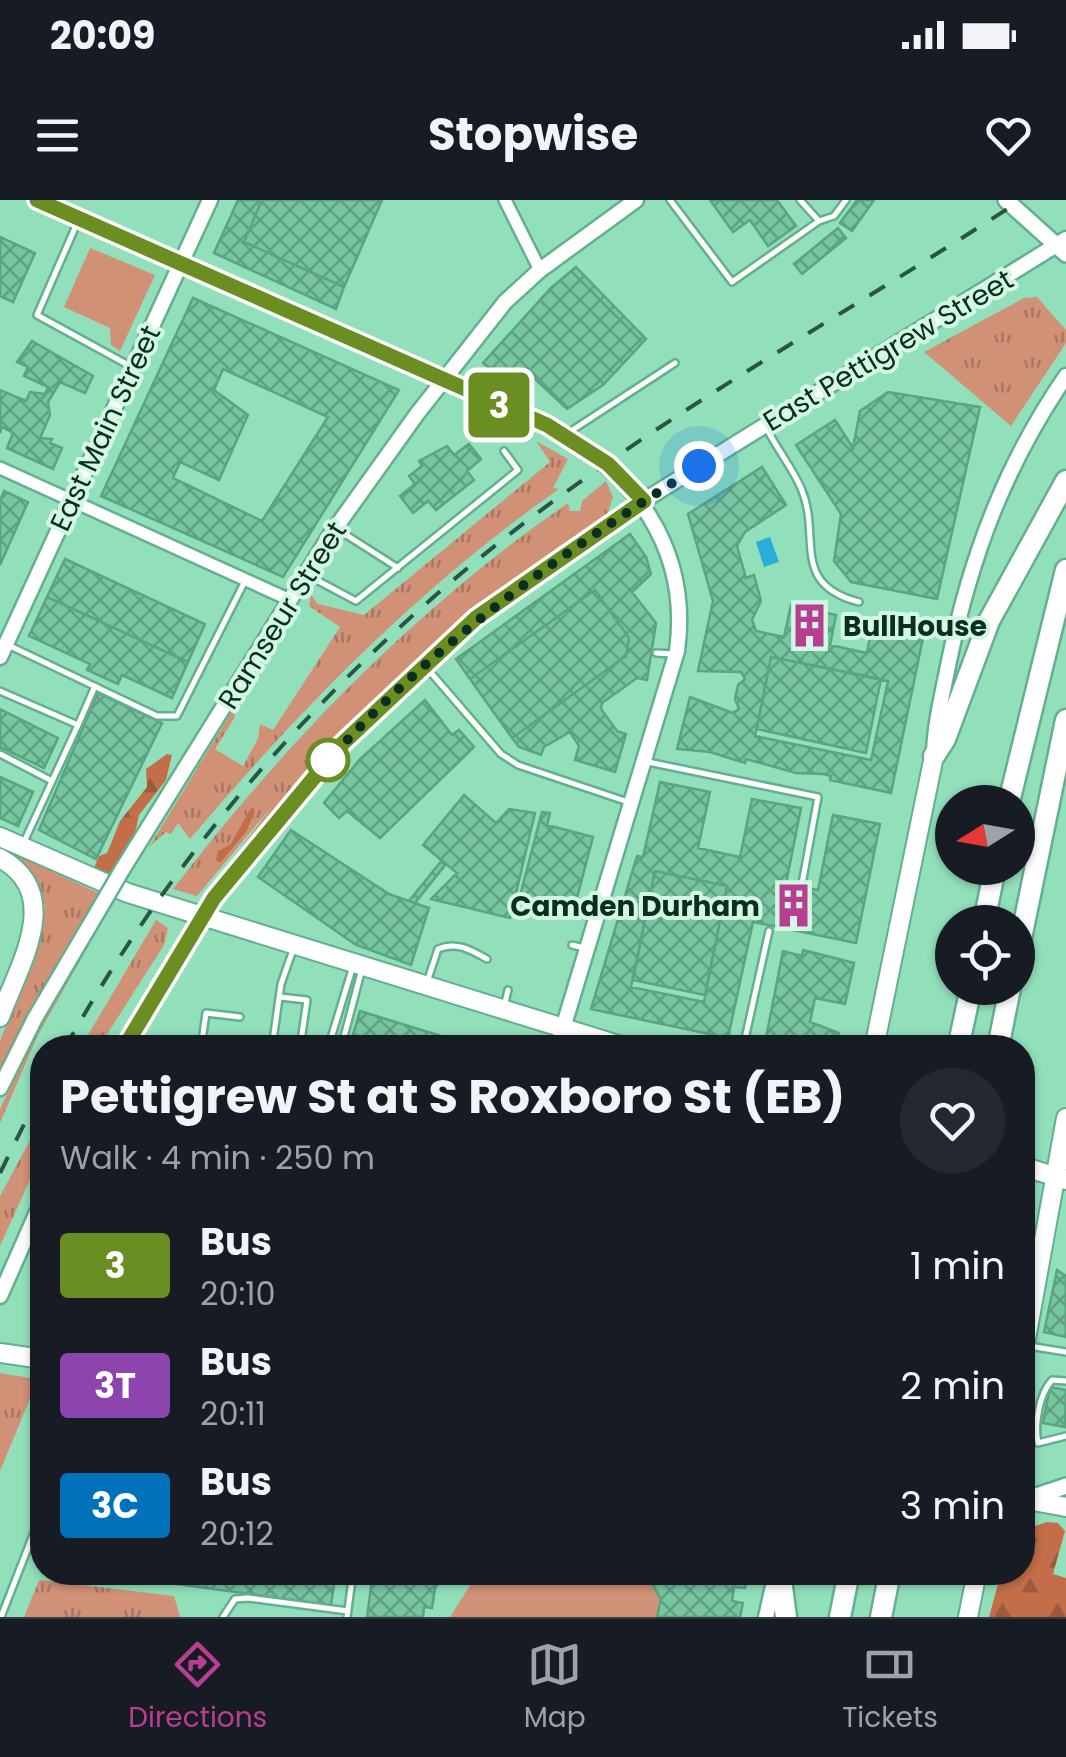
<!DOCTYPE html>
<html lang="en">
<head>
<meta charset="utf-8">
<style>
  :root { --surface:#171b24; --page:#242831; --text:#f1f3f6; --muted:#9ea1a6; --line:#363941; --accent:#b83e91 }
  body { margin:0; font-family:Poppins,sans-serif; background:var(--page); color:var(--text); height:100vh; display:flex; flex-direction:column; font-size:38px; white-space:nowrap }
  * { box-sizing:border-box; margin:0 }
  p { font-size:32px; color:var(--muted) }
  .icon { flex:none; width:55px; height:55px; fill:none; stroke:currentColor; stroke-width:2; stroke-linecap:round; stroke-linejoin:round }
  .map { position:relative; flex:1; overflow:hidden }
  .panel { position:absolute; left:30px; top:835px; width:1005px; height:550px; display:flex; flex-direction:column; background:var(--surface); border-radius:40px; box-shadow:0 2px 8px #0004 }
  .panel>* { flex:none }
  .badge { padding:0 20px; border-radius:8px; font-size:35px; line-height:65px }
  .needle { width:65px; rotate:259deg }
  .controls { position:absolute; left:935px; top:585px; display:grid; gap:20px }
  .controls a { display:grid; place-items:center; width:100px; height:100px; border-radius:50%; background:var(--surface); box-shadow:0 2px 8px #0004; font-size:50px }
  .you { position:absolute; width:50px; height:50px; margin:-25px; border:8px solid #fff; border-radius:50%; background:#1a73e8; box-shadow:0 0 0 15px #1a73e833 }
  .map>.badge { position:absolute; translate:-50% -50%; box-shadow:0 0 0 5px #fff }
  .round { display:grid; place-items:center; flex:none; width:105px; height:105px; border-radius:52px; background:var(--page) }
  .head { display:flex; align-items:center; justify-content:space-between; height:170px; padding:0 30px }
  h1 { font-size:48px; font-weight:700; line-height:75px }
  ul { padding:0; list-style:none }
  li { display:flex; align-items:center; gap:30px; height:120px; padding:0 30px }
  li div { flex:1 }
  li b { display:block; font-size:38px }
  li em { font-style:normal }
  li .badge { min-width:110px; font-weight:700; text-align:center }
  .status { display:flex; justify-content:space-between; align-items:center; height:70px; padding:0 50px; background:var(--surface); direction:ltr }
  .status svg { height:28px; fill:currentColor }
  header { display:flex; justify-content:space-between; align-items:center; height:130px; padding:0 30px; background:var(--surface); font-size:45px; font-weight:700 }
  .dock { display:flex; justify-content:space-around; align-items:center; height:140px; border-top:2px solid var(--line); background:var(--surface); font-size:28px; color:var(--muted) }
  .dock a { display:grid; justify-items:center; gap:5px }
  .dock .active { color:var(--accent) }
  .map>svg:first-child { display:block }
</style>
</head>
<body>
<div class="status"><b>20:09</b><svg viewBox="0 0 49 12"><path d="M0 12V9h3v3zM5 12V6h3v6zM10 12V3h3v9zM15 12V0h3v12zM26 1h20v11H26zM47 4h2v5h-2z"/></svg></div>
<header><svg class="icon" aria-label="menu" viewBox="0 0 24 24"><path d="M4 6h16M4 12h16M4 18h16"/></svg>Stopwise<svg class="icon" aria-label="heart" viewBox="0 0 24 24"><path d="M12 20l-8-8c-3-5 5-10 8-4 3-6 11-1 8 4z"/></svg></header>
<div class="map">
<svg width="1066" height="1417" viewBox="0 0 1066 1417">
  <defs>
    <pattern id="grass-tufts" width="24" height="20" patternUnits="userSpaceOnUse" patternTransform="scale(2.5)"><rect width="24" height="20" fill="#d19176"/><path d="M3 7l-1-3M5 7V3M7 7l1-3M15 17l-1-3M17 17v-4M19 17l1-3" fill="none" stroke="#a87760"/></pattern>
    <pattern id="forest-firs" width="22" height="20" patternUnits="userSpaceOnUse" patternTransform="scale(2.5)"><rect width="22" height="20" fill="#c46d49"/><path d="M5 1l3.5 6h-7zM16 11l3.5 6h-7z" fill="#9e5a3c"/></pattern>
    <pattern id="building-cross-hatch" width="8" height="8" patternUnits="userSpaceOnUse" patternTransform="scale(2.5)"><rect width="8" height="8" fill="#77c5a1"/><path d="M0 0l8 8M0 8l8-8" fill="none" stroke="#60a083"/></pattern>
  </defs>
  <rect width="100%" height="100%" fill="#92e0bb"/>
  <path fill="url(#grass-tufts)" d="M 1037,97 L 1066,130 L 1066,143 L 1011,226 L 924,152 L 1024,98 Z
    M 536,241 L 568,259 L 553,288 L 559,289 C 419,387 300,509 190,639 L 178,623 L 171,634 L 166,632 L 149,647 L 233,510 L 235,517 L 215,549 L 243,566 L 258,539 L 260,524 L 273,530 L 340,427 L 309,406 L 311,395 L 318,404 L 364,415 L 550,262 Z
    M 606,281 L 613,297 L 607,315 L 514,380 L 378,497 L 316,561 L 203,698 L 274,604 L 197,696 L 173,689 C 285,543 416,408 568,303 L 570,311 L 580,311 L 582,301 Z
    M 0,647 L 98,693 L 0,869 L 0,841 L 40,735 L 45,706 L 27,667 Z
    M 109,709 L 37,837 L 0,923 L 0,909 L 44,818 Z
    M 156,720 L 168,728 L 164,745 L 99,847 L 81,847 Z
    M 42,918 L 42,953 L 0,1046 L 0,996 Z
    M 0,1173 L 42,1180 L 42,1191 L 34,1189 L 0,1271 Z
    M 39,1380 L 174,1396 L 180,1417 L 24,1417 Z"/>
  <path fill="url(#forest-firs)" d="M 167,554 L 172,555 L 166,580 L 139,615 L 135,633 L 109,675 L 94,668 L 99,656 L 107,653 L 120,621 L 147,587 L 146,569 Z
    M 251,608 L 255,611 L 246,632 L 220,663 L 216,660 L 218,651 L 230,645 Z
    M 1047,1322 L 1058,1323 L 1065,1331 L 1053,1374 L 1066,1378 L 1066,1417 L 989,1417 L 1001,1373 L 1022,1372 L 1023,1330 Z"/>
  <path fill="#d19176" d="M 90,48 L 155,75 L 120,151 L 111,145 L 110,128 L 64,107 Z
    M 483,1373 L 748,1373 L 745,1388 L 734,1387 L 733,1400 L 743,1403 L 740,1417 L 450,1417 L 476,1376 Z"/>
  <path fill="#29aed5" d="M 770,337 L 779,362 L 764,367 L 756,342 Z"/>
  <path fill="url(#building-cross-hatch)" stroke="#57a582" stroke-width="2.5" fill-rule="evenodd" d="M 238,0 L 262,0 L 244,42 L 344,87 L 336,109 L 214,53 Z
    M 262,0 L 382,0 L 344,87 L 244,42 Z
    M 710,0 L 777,0 L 796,26 L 768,46 L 750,20 L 733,32 Z
    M 857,0 L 874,0 L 852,31 L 840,23 Z
    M 838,28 L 846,38 L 802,74 L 794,64 Z
    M 0,37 L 35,53 L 13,102 L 0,96 Z
    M 576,67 L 646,139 L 603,185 L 567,209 L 534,178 L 521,192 L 483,163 L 551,88 Z
    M 193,98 L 399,190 L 283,377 L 101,296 ZM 223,169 L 328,217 L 262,321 L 173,278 L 180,262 L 219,280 L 248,215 L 214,190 Z
    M 32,141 L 93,176 L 85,193 L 60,182 L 48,202 L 50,215 L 40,238 L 52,239 L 50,243 L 62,248 L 53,269 L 7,248 L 13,233 L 2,227 L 0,233 L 0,190 L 26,201 L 30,192 L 45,194 L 48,187 L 24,176 L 28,167 L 17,162 Z
    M 888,192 L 980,207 L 937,399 L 851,382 L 834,361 L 841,314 L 796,245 L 835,220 L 853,248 L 860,211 Z
    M 469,244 L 481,259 L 467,271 L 474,280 L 436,310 L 428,301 L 413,313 L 400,296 L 415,284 L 409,276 L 422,266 L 419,261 L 447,246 L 454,255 Z
    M 762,267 L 786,305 L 745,332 L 737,346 L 746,378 L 754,375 L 761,401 L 752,420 L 756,431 L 784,437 L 791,405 L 836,415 L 830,445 L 867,453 L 873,422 L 924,433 L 891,593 L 830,580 L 831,576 L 823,574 L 796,573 L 746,559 L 745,563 L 710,552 L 677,549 L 690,497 L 733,513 L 739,509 L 735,499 L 738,485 L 745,479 L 741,472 L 698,471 L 713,401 L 688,314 ZM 771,457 L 888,481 L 871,560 L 755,536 Z
    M 4,291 L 28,302 L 0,365 L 0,301 Z
    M 630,334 L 646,357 L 651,374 L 632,392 L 656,423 L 647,480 L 637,478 L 602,503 L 601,509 L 617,531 L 626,534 L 615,572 L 575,560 L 579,546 L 570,532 L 544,547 L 541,555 L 519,547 L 512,538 L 626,456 L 629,438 L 595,390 L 470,479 L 456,459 Z
    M 65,359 L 205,424 L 188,462 L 47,397 Z
    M 595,390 L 629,438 L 626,456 L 512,538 L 470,479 Z
    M 47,397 L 188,462 L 172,498 L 122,475 L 118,484 L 87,470 L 90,464 L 29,436 Z
    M 771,457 L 881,479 L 866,553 L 757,529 Z
    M 98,493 L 162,523 L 96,659 L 39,630 Z
    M 425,500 L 452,535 L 459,530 L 474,547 L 380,638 L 347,611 L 339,618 L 324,603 L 360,559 Z
    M 0,509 L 58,538 L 44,568 L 0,547 Z
    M 0,577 L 33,592 L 18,626 L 0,618 Z
    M 660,582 L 710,592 L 698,648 L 740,657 L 752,599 L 801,608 L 786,684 L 818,690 L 833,615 L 880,624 L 856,743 L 753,722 L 728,838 L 591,809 L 637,656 L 643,657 ZM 655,671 L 727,686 L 704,802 L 631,787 Z
    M 464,595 L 496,623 L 509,609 L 535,613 L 510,718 L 431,699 L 457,673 L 423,645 Z
    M 542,612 L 550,613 L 547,625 L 593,637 L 573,713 L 520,696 Z
    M 291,630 L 389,694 L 429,708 L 411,765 L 356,745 L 258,677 Z
    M 442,660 L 446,664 L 415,703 L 409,701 Z
    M 655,671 L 727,686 L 705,795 L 633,780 Z
    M 803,750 L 854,763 L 845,804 L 815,798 L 810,822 L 839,833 L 833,848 L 764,848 L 783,751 L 802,756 Z
    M 360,811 L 480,848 L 349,848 Z
    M 1057,1070 L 1066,1076 L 1066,1137 L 1044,1132 Z
    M 1050,1187 L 1066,1190 L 1065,1227 L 1043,1223 Z
    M 126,1372 L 336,1372 L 331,1405 L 147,1380 L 148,1376 Z
    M 373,1372 L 444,1372 L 435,1389 L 432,1408 L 424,1407 L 423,1417 L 367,1417 Z
    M 603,1372 L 748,1372 L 745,1388 L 734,1387 L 732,1401 L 743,1403 L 740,1417 L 657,1417 L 661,1399 L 652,1384 Z"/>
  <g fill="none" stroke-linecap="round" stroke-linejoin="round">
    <defs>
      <path id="service" d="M 670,0 L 732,82 L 819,21
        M 800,0 L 819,21 L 834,16 L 846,0
        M 78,21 L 37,115 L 130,166
        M 766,227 C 776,248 792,267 801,288 C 822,336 789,384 859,402
        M 568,233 L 675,163
        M 337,329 L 398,368
        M 309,376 L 356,401 L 518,270 L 504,251
        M 8,445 L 157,516 L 177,516 L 244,383
        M 656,453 L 673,454
        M 426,467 L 501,554 L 518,565 L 631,603
        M 0,491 L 78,525 L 23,644
        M 78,525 L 95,486
        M 0,554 L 52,581
        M 648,562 L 818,597 L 802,684
        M 572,745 L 584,748
        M 427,782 L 438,749 C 456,741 471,750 487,759
        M 280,797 L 307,800 L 300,848
        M 504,807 L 508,790
        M 201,848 L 206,813 L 240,817
        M 272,848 L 281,784 L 294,747
        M 328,848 L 353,766
        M 341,848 L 362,769
        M 743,848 L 769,731
        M 1029,1146 L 1066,1152
        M 1066,1181 L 1052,1180 C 1039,1194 1034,1225 1038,1243 L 1066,1236
        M 1,1417 L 42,1312
        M 223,1417 L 235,1399 L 248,1398 L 348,1411
        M 347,1417 L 353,1372"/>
      <path id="minor" d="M 505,0 L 540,70
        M 0,268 L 290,400"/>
      <path id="tertiary" d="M 37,0 L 547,225 C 634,271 691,349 677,451 L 557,848
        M 0,457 L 210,0
        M 934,553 C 935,522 943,492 949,461 C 971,356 1005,265 1066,176
        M 122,670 L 329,337 L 417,214 L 505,102 L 540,70 L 636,0
        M 124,848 L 211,702 L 250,652 L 342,544 L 476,418 L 643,301 L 1066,39
        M 0,888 L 35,818 L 101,706
        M 0,1096 L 42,1001
        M 766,1417 L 776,1373"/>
      <path id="secondary" d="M 1006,0 L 1066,54
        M 1027,1299 L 1066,1286"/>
      <path id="primary" d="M 0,637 L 128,693 L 628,848
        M 0,658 C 65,694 19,765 0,817
        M 874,848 L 934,556
        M 1022,966 L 1066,980
        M 0,1153 L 42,1159
        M 1022,1161 L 1066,918
        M 1022,1299 L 1066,1307
        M 968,1417 L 977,1372"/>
      <path id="motorway" d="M 934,556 L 945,539 L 989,421 L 1066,281
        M 1009,602 L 1066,370
        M 984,722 L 995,668
        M 1018,753 L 1066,520
        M 958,848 L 971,788
        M 998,848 L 1010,788
        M 780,1372 L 786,1417
        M 840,1417 L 849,1372
        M 881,1417 L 890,1372"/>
    </defs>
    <use href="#service" stroke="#63b08d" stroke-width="10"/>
    <use href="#minor" stroke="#63b08d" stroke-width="16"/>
    <use href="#tertiary" stroke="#63b08d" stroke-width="19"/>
    <use href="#secondary" stroke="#63b08d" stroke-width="20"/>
    <use href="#primary" stroke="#63b08d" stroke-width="22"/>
    <use href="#motorway" stroke="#63b08d" stroke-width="25"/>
    <use href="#service" stroke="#fff" stroke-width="5"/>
    <use href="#minor" stroke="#fff" stroke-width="11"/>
    <use href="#tertiary" stroke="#fff" stroke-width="14"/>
    <use href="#secondary" stroke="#fff" stroke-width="15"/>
    <use href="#primary" stroke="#fff" stroke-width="18"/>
    <use href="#motorway" stroke="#fff" stroke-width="20"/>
    <path stroke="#295542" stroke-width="4" stroke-dasharray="18 18" stroke-linecap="butt" d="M 65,848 C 181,640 342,461 532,317 C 686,201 859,106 1021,0
      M 0,973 L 42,888"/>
    <defs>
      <path id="tertiary-bridge" d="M 101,706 L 122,670"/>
    </defs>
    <use href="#tertiary-bridge" stroke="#63b08d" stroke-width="19" stroke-linecap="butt"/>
    <use href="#tertiary-bridge" stroke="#fff" stroke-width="14"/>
  </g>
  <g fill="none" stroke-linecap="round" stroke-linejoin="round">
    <defs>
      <path id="line" d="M 37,0 L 547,225 L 608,264 L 644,301 L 476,418 L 342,544 L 214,698 L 124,848"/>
    </defs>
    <use href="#line" stroke="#fff" stroke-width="22"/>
    <use href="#line" stroke="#6b8e23" stroke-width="15"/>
    <path stroke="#0c2e20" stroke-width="10" stroke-dasharray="0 18" d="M 328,560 L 320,570 C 429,446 560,354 699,266"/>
  </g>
  <defs>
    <symbol id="building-bare" viewBox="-9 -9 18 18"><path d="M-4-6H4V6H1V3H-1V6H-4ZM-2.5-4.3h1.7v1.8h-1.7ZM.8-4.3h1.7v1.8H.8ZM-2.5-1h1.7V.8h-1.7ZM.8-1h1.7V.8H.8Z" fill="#b83e91" stroke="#d2f7e4" stroke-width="2.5" paint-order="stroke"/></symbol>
  </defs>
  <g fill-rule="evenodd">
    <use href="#building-bare" x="778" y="394" width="63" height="63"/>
    <use href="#building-bare" x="762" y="674" width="63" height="63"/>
  </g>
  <circle fill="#fff" stroke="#6b8e23" stroke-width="5" cx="328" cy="560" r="20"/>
  <g text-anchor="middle" stroke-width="8" stroke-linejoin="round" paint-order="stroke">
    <g font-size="28" fill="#0c2e20" stroke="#d2f7e4">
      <text transform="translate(888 150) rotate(-31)" y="10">East Pettigrew Street</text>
      <text transform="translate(105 228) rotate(-65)" y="10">East Main Street</text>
      <text transform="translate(282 415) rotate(-58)" y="10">Ramseur Street</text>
    </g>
    <g font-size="28" font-weight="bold" fill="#0c2e20" stroke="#d2f7e4" text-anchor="start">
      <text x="843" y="436">BullHouse</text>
      <text x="760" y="716" text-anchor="end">Camden Durham</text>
    </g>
  </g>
</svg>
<div class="controls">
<a><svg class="needle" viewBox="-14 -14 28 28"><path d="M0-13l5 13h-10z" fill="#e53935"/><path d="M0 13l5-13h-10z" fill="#9ea1a6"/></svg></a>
<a><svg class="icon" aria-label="locate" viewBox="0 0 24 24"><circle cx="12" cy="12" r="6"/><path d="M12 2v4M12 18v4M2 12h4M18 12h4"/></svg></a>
</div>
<div class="you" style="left:699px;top:266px"></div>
<b class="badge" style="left:499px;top:205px;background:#6b8e23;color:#fff">3</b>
<section class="panel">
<div class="head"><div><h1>Pettigrew St at S Roxboro St (EB)</h1><p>Walk · 4 min · 250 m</p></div><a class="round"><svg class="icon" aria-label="heart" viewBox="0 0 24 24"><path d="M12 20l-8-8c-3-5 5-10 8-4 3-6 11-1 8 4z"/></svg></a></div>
<ul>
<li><span class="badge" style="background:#6b8e23;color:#fff">3</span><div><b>Bus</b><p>20:10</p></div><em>1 min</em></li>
<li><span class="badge" style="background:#8e44ad;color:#fff">3T</span><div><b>Bus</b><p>20:11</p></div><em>2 min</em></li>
<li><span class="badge" style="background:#0072bc;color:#fff">3C</span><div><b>Bus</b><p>20:12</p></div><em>3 min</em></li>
</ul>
</section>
</div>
<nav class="dock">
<a class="active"><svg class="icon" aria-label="directions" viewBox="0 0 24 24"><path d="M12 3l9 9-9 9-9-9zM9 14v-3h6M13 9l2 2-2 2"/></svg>Directions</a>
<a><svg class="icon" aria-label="map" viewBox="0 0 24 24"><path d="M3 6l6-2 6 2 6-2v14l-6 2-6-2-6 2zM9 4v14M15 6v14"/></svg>Map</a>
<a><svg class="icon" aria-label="tickets" viewBox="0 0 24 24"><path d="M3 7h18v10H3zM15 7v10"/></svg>Tickets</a>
</nav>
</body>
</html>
